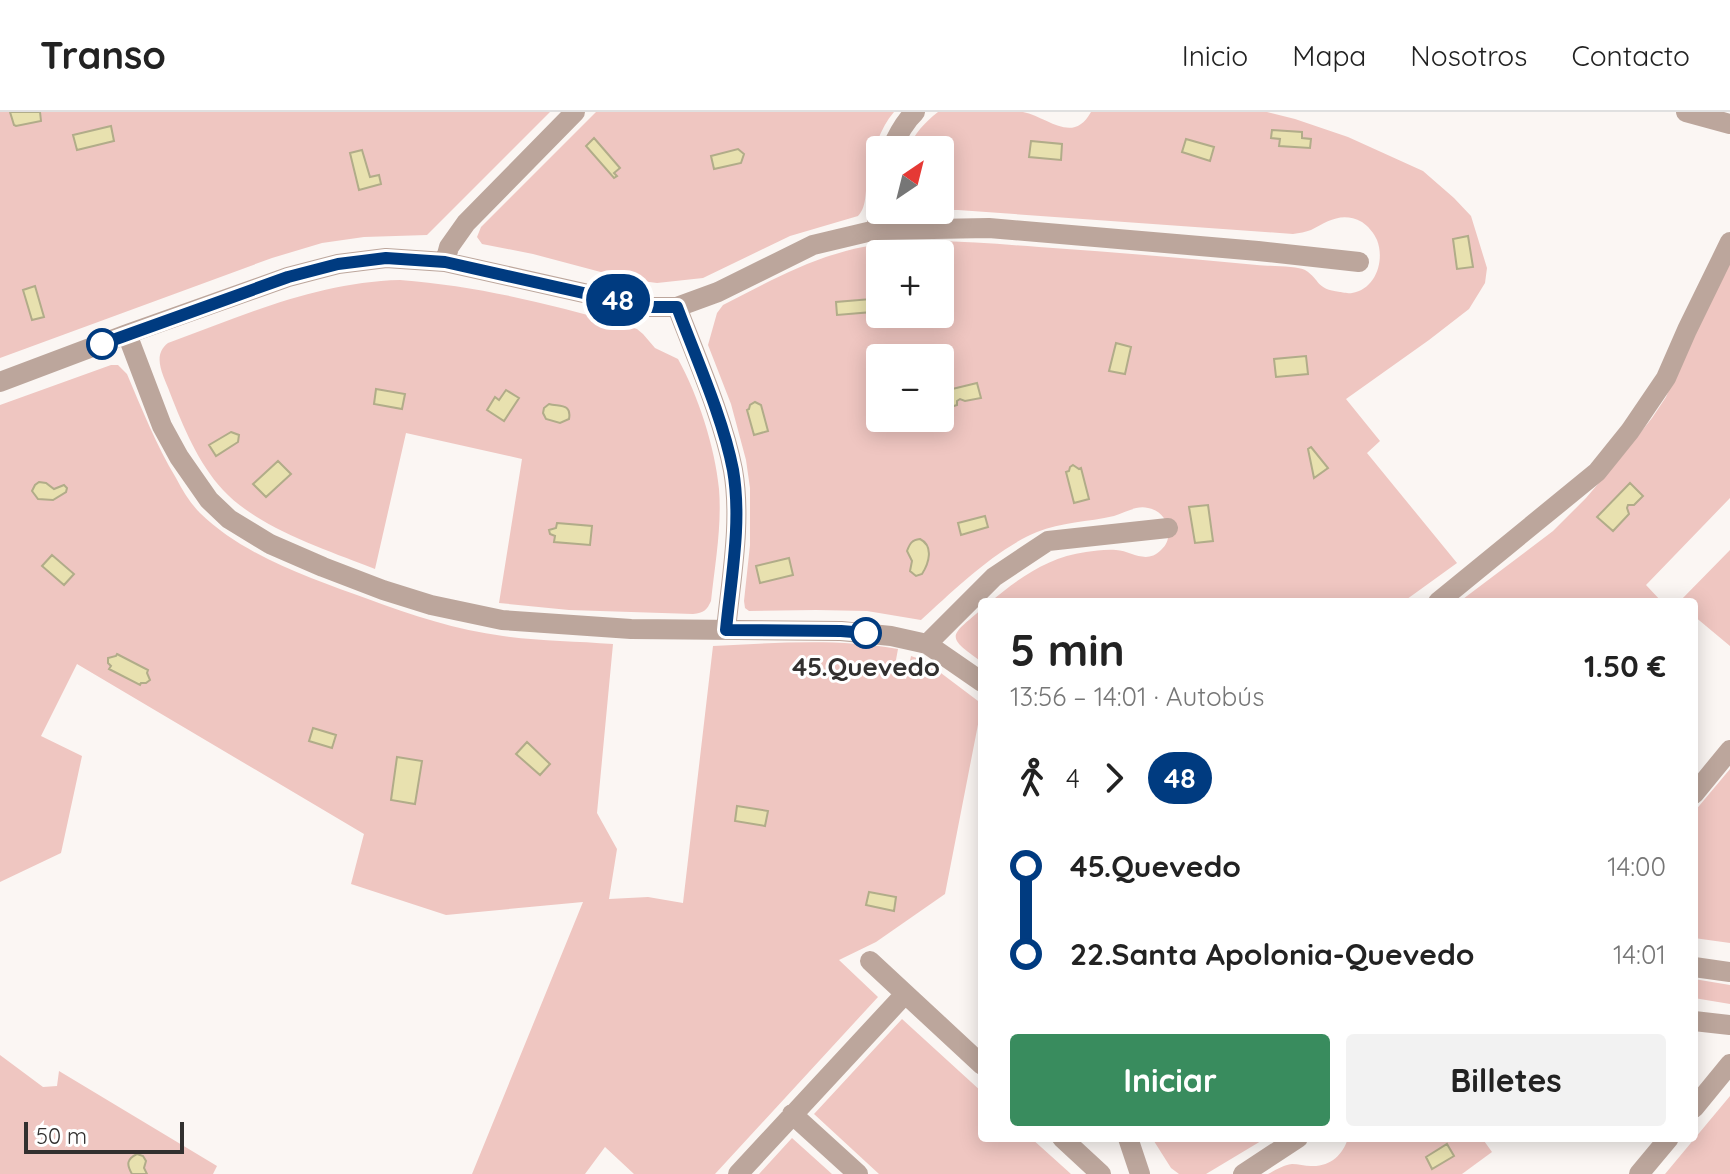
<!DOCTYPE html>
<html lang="es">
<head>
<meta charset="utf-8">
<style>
  :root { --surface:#fff; --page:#f2f2f2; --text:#222; --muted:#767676; --line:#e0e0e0; --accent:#398c5e }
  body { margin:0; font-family:Quicksand,sans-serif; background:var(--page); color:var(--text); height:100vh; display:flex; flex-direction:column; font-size:30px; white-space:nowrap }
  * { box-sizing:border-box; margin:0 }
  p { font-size:26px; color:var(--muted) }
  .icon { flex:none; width:44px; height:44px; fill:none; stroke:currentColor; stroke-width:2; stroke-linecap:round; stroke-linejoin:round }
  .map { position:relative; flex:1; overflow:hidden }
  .side { position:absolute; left:978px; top:486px; width:720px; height:544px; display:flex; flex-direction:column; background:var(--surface); border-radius:8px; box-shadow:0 4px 20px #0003 }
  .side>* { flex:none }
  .badge { padding:0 16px; border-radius:26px; font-size:28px; line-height:52px }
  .needle { width:52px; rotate:35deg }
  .tools { position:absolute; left:866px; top:24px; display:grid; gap:16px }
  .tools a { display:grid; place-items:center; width:88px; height:88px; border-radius:8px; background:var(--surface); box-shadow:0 4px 20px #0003; font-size:40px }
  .scale { position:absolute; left:24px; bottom:20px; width:160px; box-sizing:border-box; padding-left:8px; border:4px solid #32302f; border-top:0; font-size:22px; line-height:28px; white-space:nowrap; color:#32302f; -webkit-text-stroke:6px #fff; paint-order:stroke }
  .map>.badge { position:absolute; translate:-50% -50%; box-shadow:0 0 0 4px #fff }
  .legs { display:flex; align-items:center; gap:12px; height:88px; padding:0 32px; font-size:26px }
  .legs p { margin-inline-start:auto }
  .head { display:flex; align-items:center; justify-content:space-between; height:136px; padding:0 32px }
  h1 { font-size:44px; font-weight:700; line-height:60px }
  .button { display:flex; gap:16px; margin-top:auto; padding:16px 32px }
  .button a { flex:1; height:92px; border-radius:8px; background:var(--accent); color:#fff; font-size:32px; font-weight:700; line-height:92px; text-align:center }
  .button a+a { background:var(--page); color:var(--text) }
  ul { padding:0 32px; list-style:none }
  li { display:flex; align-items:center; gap:28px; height:88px; font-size:30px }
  li i { display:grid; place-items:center; width:12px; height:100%; margin:0 10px; background:currentColor }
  li i::after { content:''; width:20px; height:20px; margin:-10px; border:6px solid; border-radius:50%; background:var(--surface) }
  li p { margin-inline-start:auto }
  li:first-child i { background:linear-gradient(#0000 50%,currentColor 0) }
  li:last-child i { background:linear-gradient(currentColor 50%,#0000 0) }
  header { display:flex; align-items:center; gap:48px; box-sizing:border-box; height:112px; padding:0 40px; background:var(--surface); border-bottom:2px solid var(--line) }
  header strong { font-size:38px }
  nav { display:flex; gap:44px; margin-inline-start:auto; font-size:28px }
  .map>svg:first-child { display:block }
</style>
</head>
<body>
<header>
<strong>Transo</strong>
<nav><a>Inicio</a><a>Mapa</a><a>Nosotros</a><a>Contacto</a></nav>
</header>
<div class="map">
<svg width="1730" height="1062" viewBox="0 0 1730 1062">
  <rect width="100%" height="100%" fill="#fbf6f3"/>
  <path fill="#efc6c1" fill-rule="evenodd" d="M 0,0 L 550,0 L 427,123 L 364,125 L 322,131 L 272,146 L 0,246 Z
    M 596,0 L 894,0 C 880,16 873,40 868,60 C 865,74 868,94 858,104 L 790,124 L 703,166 L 657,171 L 627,167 L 533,142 L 482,132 L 477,125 L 481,115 Z
    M 938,0 L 1023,0 C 1048,5 1073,33 1091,0 L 1267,0 L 1295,7 L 1348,25 L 1423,59 L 1454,86 L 1471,104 L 1487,156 L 1485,171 L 1469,197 L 1429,228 L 1346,287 L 1380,329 L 1367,341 L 1457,451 L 1403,490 L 990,490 C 1019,466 1048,445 1086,440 C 1095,439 1106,437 1116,438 C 1132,439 1146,453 1161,438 C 1168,432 1169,425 1168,416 C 1166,406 1159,398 1148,396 C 1136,393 1125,401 1114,404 C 1088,410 1061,410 1037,420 C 996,437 954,478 921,508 L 867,499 L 816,498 L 749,499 L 745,496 L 744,489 L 750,433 L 750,376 L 746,348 L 731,292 L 708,233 L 717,201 L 723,193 C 768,170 812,145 863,135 C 920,124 981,131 1039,135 C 1112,140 1184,146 1257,153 C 1267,154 1298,154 1305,158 C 1321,168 1315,177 1340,180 C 1342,180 1349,182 1352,181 C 1376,177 1385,148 1377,128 C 1374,121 1368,114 1362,110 C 1342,99 1328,109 1311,118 C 1306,120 1299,121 1293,122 L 958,98 L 899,98 L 940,98 L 940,38 L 907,38 C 915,21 924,11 938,0 ZM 880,142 L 940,142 L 940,202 L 880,202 ZM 880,246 L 940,246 L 940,306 L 880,306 Z
    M 1730,140 L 1730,386 L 1646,473 L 1662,490 L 1459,490 L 1553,419 L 1586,386 L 1621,345 L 1652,306 L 1666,285 Z
    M 400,168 C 477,174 546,191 621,212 L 637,217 L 643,222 L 655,236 L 678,247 C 698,283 715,335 719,377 C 722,414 715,452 711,489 C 707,498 704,501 693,502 L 569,498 L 499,491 L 522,347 L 406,321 L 375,457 C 327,438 258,416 223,378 C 198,351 183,314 170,281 C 164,264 151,244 168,231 C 244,203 318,170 400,168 Z
    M 111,253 L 118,253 L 127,262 C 142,297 156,333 176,366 C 183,379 190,391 200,401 C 244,444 312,467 368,487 C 411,503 457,518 503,524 C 539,529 576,529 613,532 L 597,701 L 617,737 L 609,787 L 648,785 L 683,791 L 713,534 C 775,531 837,526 898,537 L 893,564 L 906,567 L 911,544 L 925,549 L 982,592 L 945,782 L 876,830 L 839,848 L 878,885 L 715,1062 L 634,1062 L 605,1035 L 585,1062 L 472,1062 L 583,790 L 446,803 L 351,772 L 364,722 L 77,552 L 41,624 L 82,644 L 61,741 L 0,770 L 0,293 Z
    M 1730,438 L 1730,534 L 1694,504 L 1694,490 L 1679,490 Z
    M 982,497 L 982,550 C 945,524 949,525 982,497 Z
    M 1730,657 L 1730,831 L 1694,826 L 1694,700 Z
    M 1694,867 L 1730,873 L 1730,892 L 1694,886 Z
    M 902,907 L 982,980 L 982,1026 L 1031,1026 L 1071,1062 L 879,1062 L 814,1002 Z
    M 0,943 L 43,975 L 57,974 L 59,959 L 217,1054 L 213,1062 L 0,1062 Z
    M 1730,984 L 1730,1062 L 1665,1062 Z
    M 792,1026 L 832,1062 L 759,1062 Z
    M 1152,1026 L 1266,1026 L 1206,1062 L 1179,1062 L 1171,1056 Z
    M 1348,1026 L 1482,1026 L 1492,1040 L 1462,1062 L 1268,1062 C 1276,1058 1283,1053 1292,1052 C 1298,1052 1305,1054 1311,1054 C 1330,1055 1343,1043 1348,1026 Z"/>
  <path fill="#e8e1af" stroke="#b1ac89" stroke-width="2" d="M 10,0 L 40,0 L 41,9 L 16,14 L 14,13 Z
    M 111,14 L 114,29 L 77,38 L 73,23 Z
    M 1272,18 L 1302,20 L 1302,26 L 1311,27 L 1310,36 L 1279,34 L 1280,27 L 1271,26 Z
    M 594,26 L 620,56 L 614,61 L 617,64 L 614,66 L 586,34 Z
    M 1186,27 L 1214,35 L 1210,49 L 1182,40 Z
    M 1031,29 L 1062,32 L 1061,48 L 1029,45 Z
    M 738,37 L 744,42 L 741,51 L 714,57 L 711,44 Z
    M 362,38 L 370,65 L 379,63 L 381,72 L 359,78 L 350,41 Z
    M 1468,124 L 1473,155 L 1457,157 L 1453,127 Z
    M 35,174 L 44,205 L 32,208 L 23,178 Z
    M 871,187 L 872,200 L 837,203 L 836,190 Z
    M 1116,231 L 1131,235 L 1125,262 L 1109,259 Z
    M 1306,244 L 1308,262 L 1276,265 L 1274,247 Z
    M 977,271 L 981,286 L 965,289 L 960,287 L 957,289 L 957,293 L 951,295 L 948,278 Z
    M 376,277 L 405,282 L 402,297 L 374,292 Z
    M 506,278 L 519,286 L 504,309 L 487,298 L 495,285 L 499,288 Z
    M 755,290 L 761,293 L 768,319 L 754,323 L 747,298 L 749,297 L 750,293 Z
    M 549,292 C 559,295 572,291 569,307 L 560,311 L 546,307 L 543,301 L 544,296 Z
    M 231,320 L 239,323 L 238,330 L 216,344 L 209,333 Z
    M 1311,335 L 1328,356 L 1314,366 L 1308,337 Z
    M 278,349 L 291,362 L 266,385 L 253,372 Z
    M 1073,353 L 1079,357 L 1081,356 L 1089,387 L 1074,391 L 1066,360 L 1069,359 L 1070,355 Z
    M 39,370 L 46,371 L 54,377 L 64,373 L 67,376 L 66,380 L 53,388 L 38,387 L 32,379 L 35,373 Z
    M 1630,371 L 1643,384 L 1634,393 L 1628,393 L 1627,396 L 1629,402 L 1613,419 L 1597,405 Z
    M 1208,393 L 1213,429 L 1195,431 L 1189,395 Z
    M 985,404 L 988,415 L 961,423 L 958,411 Z
    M 557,411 L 592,414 L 590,433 L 554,430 L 555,424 L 550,422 L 549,418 L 556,416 Z
    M 920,427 C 934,434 929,451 922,462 L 916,464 L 910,459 L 912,449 L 907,439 C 910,431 912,428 920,427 Z
    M 52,443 L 74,462 L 64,473 L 42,454 Z
    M 789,446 L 793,463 L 760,471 L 756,454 Z
    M 117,542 L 148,558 L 147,561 L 150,568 L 146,571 L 141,571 L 140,573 L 109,557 L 111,554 L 108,551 L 108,546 L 116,544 Z
    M 313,616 L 336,623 L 332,636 L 309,629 Z
    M 527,630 L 550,652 L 540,663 L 516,642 Z
    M 397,645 L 422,649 L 415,692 L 391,688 Z
    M 737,694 L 768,699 L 765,714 L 735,709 Z
    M 869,780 L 896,785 L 894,799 L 866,793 Z
    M 1447,1032 L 1454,1044 L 1432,1057 L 1426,1045 Z
    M 137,1042 L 143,1044 L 146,1049 L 144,1056 L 147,1062 L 132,1062 C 126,1052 127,1047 137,1042 Z"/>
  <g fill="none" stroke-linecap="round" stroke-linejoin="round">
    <path stroke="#bca69c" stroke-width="20" d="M 1686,0 L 1730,12
      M 891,38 C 897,24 904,10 915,0
      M 876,118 L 880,93
      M 445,150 L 449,135 L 466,111 L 575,0
      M 677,195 C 696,245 723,306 733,358 C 742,410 731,466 726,518
      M 127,222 L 162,314 L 179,345 L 209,388 L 229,407 L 270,432 L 323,455 L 383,478 L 431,493 L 502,508 L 631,517 L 841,519 L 891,524 L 927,532 L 982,570
      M 0,270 L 127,222 L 288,165 L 338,152 L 386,146 L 445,150 L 646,195 L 677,195 L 718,180 L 813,133 L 876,118 L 989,116 L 1258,139 L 1359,150
      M 1438,490 L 1597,360 L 1630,319 L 1666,266 L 1687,218 L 1730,130
      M 927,532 L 994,465 L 1048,429 L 1168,416
      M 1694,682 L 1730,638
      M 870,849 L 982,953
      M 1694,855 L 1730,860
      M 1694,909 L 1730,913
      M 1694,996 L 1730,952
      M 792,1002 L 858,1062
      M 1062,1026 L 1101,1062
      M 1128,1026 L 1140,1062
      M 738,1062 L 905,882
      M 1243,1062 L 1298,1026
      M 1639,1062 L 1669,1026"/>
  </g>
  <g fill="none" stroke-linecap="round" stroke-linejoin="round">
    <defs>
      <path id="line-1" d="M 102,232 L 288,165 L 338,152 L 386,146 L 445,150 L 646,195 L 677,195 C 696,246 723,306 733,358 C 742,410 731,466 726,518 L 841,519 L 866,521"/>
    </defs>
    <use href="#line-1" stroke="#fff" stroke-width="18"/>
    <use href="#line-1" stroke="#003b80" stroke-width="12"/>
  </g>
  <g fill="#fff" stroke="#003b80" stroke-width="4">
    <circle cx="102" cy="232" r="14"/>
    <circle cx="866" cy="521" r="14"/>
  </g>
  <g text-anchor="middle" stroke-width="6" stroke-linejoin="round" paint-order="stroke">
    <g font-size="26" font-weight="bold" fill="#32302f" stroke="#fff">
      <text x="866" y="564">45.Quevedo</text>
    </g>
  </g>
</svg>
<div class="tools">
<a><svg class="needle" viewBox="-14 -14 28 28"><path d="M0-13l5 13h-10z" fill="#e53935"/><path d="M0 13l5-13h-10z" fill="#767676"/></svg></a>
<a>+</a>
<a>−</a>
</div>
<div class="scale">50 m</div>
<b class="badge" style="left:618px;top:188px;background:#003b80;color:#fff">48</b>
<section class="side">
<div class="head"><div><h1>5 min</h1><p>13:56 – 14:01 · Autobús</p></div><b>1.50 €</b></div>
<div class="legs"><svg class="icon" aria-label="walk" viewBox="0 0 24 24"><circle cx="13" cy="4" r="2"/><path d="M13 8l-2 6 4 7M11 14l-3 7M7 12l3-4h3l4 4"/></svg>4<svg class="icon" aria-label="forward" viewBox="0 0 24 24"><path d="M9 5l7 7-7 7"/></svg><b class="badge" style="background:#003b80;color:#fff">48</b></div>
<ul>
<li><i style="color:#003b80"></i><b>45.Quevedo</b><p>14:00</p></li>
<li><i style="color:#003b80"></i><b>22.Santa Apolonia-Quevedo</b><p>14:01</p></li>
</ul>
<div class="button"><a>Iniciar</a><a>Billetes</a></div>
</section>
</div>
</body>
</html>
